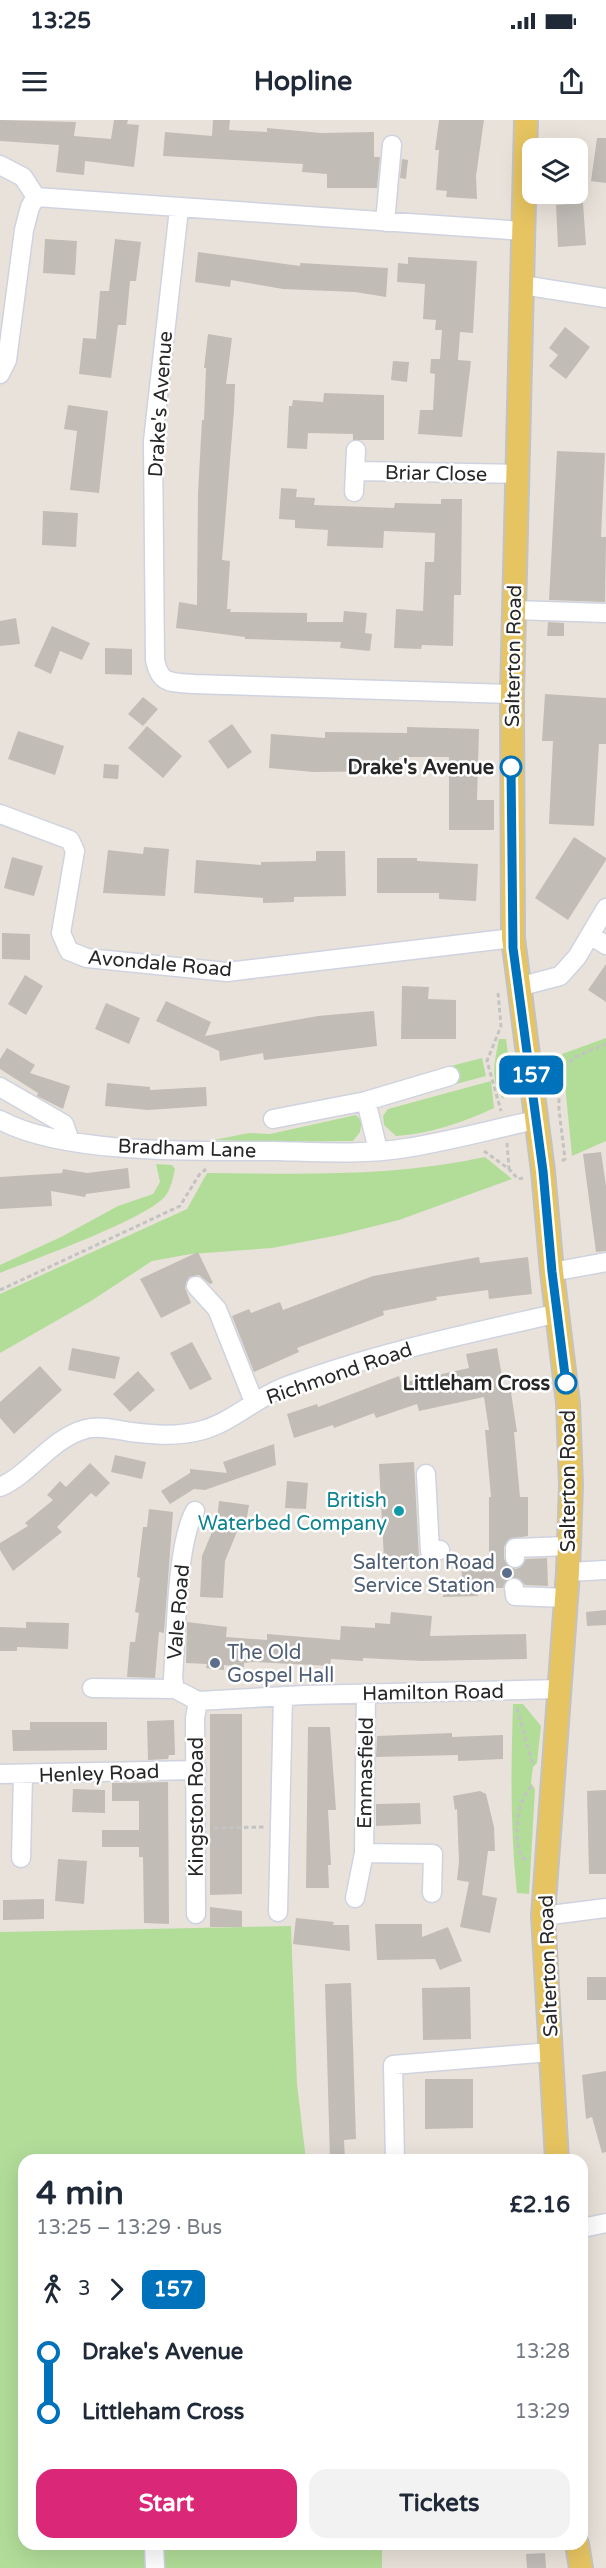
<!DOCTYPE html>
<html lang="en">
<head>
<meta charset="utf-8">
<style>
  :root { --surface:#fff; --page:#f2f2f3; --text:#1f2937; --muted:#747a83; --accent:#db2777 }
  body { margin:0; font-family:"Varela Round",sans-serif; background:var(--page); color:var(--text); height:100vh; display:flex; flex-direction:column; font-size:22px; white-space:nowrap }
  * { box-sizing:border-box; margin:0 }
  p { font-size:20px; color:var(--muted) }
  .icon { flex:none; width:33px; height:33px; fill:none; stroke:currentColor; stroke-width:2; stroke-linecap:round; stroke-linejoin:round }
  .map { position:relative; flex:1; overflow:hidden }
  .details { position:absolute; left:18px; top:2034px; width:570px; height:396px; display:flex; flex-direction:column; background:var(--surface); border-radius:18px; box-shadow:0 6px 24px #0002 }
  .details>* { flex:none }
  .badge { padding:0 12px; border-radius:9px; font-size:21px; line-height:39px }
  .controls { position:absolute; left:522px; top:18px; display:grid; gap:12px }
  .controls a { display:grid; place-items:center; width:66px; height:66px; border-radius:12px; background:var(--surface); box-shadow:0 6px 24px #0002; font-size:30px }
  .map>.badge { position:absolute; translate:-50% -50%; box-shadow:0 0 0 3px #fff }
  .legs { display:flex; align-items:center; gap:9px; height:66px; padding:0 18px; font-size:20px }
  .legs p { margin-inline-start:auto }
  .summary { display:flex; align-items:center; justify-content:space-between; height:102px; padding:0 18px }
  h1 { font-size:33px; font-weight:800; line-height:45px }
  .cta { display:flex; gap:12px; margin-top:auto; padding:12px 18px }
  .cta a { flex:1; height:69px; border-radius:18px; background:var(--accent); color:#fff; font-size:24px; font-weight:800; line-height:69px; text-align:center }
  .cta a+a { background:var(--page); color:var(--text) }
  ul { padding:0 18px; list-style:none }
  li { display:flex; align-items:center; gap:21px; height:60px; font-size:22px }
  li i { display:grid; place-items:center; width:9px; height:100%; margin:0 8px; background:currentColor }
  li i::after { content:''; width:15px; height:15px; margin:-8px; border:4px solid; border-radius:50%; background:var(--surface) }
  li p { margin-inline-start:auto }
  li:first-child i { background:linear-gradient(#0000 50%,currentColor 0) }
  li:last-child i { background:linear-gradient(currentColor 50%,#0000 0) }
  .status { display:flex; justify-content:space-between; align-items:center; height:42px; padding:0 30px; background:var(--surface); direction:ltr }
  .status svg { height:16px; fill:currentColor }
  header { display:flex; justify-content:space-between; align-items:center; height:78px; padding:0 18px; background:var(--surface); font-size:27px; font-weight:800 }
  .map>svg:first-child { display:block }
</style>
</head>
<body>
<div class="status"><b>13:25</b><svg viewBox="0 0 49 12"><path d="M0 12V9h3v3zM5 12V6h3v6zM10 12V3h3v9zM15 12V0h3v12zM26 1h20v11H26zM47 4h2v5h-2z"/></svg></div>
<header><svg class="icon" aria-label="menu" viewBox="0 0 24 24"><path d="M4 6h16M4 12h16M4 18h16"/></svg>Hopline<svg class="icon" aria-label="share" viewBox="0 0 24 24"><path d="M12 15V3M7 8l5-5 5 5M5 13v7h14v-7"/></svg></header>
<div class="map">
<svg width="606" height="2448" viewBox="0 0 606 2448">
  <rect width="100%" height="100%" fill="#e9e2da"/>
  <path fill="#b2dd99" d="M 606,918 L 606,1021 L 572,1036 L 562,934 Z
    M 499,919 L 506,919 C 509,942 514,958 503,979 C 489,960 495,940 499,919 Z
    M 482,938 L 486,956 L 456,964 L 451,946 Z
    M 491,961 L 494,988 C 464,1002 430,1014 396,1016 L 384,1005 L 383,996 L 388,989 Z
    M 356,995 L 362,1001 L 360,1012 L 353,1021 L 264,1022 L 214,1020 L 249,1013 L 270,1014 Z
    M 485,1037 L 512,1059 L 399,1100 L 339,1115 L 272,1128 L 191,1134 L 152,1141 L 91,1181 L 0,1233 L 0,1174 L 187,1089 L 207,1053 C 301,1054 393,1057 485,1037 Z
    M 156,1044 L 172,1045 L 175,1049 C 173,1057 171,1069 166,1075 C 150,1098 32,1140 0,1153 L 0,1145 L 61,1117 L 118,1086 L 153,1074 L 160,1062 Z
    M 513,1584 L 523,1584 L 541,1606 L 537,1643 L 533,1647 L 531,1663 L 535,1669 L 529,1774 L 517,1773 C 510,1710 511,1648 513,1584 Z
    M 291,1806 L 297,1964 L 306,2040 L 24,2040 L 24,2424 L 382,2424 L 382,2448 L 0,2448 L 0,1812 Z"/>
  <path fill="#c1bcb6" d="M 0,0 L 76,2 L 74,16 L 111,19 L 114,0 L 128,0 L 127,4 L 139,5 L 134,47 L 85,41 L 84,55 L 56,52 L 59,25 L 0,21 Z
    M 213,0 L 230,0 L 229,10 L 267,12 L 267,8 L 321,13 L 374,12 L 374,37 L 380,37 L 377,68 L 327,68 L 327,54 L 302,52 L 303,44 L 163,36 L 165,12 L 212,16 Z
    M 439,0 L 484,0 L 476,56 L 477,79 L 446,77 L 447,71 L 436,70 L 439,30 L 435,30 Z
    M 597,18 L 606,18 L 606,63 L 591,61 Z
    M 402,39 L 408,40 L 406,59 L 400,58 Z
    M 583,83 L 586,125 L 558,127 L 556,85 Z
    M 45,119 L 77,121 L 75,155 L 43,153 Z
    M 115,119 L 141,122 L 136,161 L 130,161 L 126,205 L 118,205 L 111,258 L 79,254 L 83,218 L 96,219 L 100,171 L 109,171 Z
    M 198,132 L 300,146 L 300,143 L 388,148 L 386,177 L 355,172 L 283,169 L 231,160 L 230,167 L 195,162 Z
    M 408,137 L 477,141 L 473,213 L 460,212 L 458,240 L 471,241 L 462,317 L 418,314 L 420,290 L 433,290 L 435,254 L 430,253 L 431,239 L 440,239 L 442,210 L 435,210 L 436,200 L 423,199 L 425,164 L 397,162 L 398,143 L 408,144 Z
    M 565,207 L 590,227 L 566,259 L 549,246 L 558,235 L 549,228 Z
    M 208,214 L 232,218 L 226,264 L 235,264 L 234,290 L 222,440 L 230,441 L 227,489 L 231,489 L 230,492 L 307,493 L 307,502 L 343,502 L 344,491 L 367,493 L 365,513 L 372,514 L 370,531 L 340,528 L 341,522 L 245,519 L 245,517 L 176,508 L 179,482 L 197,485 L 198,373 L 202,300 L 204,300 L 206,248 L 204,248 Z
    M 393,241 L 409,242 L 407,262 L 391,260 Z
    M 324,273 L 384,275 L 384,320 L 353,320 L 353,314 L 308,313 L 307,329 L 287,328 L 289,286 L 292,286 L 293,280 L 323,282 Z
    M 68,285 L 108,291 L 99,373 L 70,370 L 77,311 L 64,309 Z
    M 557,331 L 605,333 L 601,417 L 606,417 L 605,482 L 549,480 Z
    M 281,368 L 297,369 L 296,377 L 315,378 L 314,385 L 394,388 L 395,383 L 441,384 L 441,379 L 462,379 L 461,475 L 454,475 L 453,526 L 422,525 L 421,529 L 394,528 L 396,489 L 423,491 L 425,442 L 434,442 L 435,413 L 384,411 L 383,428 L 327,426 L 328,410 L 295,408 L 295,400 L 279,399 Z
    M 43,391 L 78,393 L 76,427 L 42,425 Z
    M 16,498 L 20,524 L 0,526 L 0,501 Z
    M 548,502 L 564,503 L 564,516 L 547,516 Z
    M 52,506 L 90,523 L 82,540 L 60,531 L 51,554 L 34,546 Z
    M 105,528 L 132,529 L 132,555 L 105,554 Z
    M 545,574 L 606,578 L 606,624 L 599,624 L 594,706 L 549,704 L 553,621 L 542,621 Z
    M 143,577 L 158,589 L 143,606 L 128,594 Z
    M 232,604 L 252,632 L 228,649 L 208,621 Z
    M 147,606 L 182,636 L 163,658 L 128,628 Z
    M 407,607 L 479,609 L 477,680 L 494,680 L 494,710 L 449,710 L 449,637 L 399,637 L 399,651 L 313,652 L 269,648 L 271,614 L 325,618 L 325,612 L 407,613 Z
    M 18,611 L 64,626 L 55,655 L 8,639 Z
    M 104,644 L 119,645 L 118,659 L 103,658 Z
    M 574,717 L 606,738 L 606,740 L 568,800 L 535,778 Z
    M 144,727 L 169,729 L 165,776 L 103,773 L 108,730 L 143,734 Z
    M 316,731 L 345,731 L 346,776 L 294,777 L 294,782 L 263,783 L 263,778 L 194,773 L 196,740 L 261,745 L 261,742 L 316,741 Z
    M 12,737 L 43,746 L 34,776 L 4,768 Z
    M 377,738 L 417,738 L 417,741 L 478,744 L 476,781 L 439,779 L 439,773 L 377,773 Z
    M 2,813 L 30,814 L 30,840 L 2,839 Z
    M 606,844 L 606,882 L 588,870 Z
    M 25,855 L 43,866 L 26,895 L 8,884 Z
    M 402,866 L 429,867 L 428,879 L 456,880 L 456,919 L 401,919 Z
    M 166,881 L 211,902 L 205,916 L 318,896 L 374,891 L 377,926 L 264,940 L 263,933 L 220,941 L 219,931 L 156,901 Z
    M 106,883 L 140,898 L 129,924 L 95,909 Z
    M 7,928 L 35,945 L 30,953 L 70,966 L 63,989 L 37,976 L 38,973 L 0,949 L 0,939 Z
    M 107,963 L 150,967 L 150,970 L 206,967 L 207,986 L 148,990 L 105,986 Z
    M 601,1032 L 606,1066 L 606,1131 L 596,1132 L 583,1034 Z
    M 128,1048 L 130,1068 L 86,1074 L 85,1077 L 51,1071 L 52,1086 L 0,1089 L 0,1057 L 62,1053 L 63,1049 L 87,1053 Z
    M 198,1132 L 213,1163 L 210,1164 L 199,1155 L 189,1157 L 185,1168 L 191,1183 L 161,1198 L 140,1159 Z
    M 479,1137 L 480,1143 L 528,1137 L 532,1174 L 489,1179 L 488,1170 L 436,1177 L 437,1180 L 383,1191 L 384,1195 L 297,1228 L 299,1232 L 254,1252 L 232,1196 L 249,1189 L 251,1193 L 280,1182 L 283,1190 L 373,1156 Z
    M 192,1222 L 212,1259 L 190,1270 L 170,1233 Z
    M 72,1228 L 120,1237 L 115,1259 L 68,1250 Z
    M 497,1228 L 505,1273 L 511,1272 L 517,1312 L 514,1312 L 520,1377 L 528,1377 L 528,1416 L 509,1419 L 504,1427 L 504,1439 L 509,1447 L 516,1449 L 521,1447 L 526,1439 L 547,1438 L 548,1466 L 525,1465 L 519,1458 L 513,1457 L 507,1459 L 503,1468 L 478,1468 L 478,1476 L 443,1477 L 443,1460 L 462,1459 L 461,1439 L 489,1438 L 489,1377 L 491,1377 L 485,1310 L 489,1310 L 484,1277 L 419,1291 L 417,1284 L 376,1298 L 374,1293 L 334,1308 L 333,1305 L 294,1318 L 287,1294 L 317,1284 L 318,1287 L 399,1256 L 401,1263 L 469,1248 L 466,1234 Z
    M 40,1246 L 62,1270 L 14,1314 L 0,1298 L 0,1282 Z
    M 138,1251 L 155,1270 L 130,1292 L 113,1274 Z
    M 274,1324 L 276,1345 L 205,1370 L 194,1369 L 170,1384 L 161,1371 L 190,1353 L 190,1349 L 227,1353 L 223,1342 Z
    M 115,1335 L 146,1342 L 142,1359 L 111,1352 Z
    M 414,1342 L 419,1438 L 384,1440 L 379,1344 Z
    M 90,1343 L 110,1363 L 96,1377 L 91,1373 L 57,1407 L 62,1412 L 13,1451 L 0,1430 L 0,1423 L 28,1406 L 25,1403 L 53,1380 L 47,1375 L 60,1361 L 66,1367 Z
    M 287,1361 L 308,1363 L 306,1389 L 285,1388 Z
    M 219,1381 L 249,1385 L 246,1403 L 241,1402 L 225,1441 L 223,1478 L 200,1477 L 202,1436 L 217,1400 Z
    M 149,1389 L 173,1392 L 164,1513 L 159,1512 L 155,1558 L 127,1557 L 130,1522 L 135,1522 L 139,1493 L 135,1492 L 140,1458 L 137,1457 L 143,1407 L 147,1407 Z
    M 606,1490 L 606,1505 L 587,1506 L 586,1492 Z
    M 391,1492 L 432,1496 L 430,1516 L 526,1514 L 527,1539 L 422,1541 L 363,1538 L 363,1541 L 331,1539 L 330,1546 L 253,1542 L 244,1543 L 244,1547 L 224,1545 L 224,1550 L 206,1548 L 207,1544 L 186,1543 L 187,1502 L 227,1507 L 226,1517 L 267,1520 L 267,1514 L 340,1520 L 341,1506 L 375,1508 L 375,1503 L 390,1504 Z
    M 26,1502 L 69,1503 L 68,1529 L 17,1527 L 17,1531 L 0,1531 L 0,1507 L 26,1508 Z
    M 210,1594 L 242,1594 L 242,1774 L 210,1775 Z
    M 174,1600 L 175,1635 L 169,1635 L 168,1639 L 148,1640 L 147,1601 Z
    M 30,1602 L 107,1602 L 107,1630 L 13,1631 L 12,1610 L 30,1610 Z
    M 308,1607 L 330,1607 L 336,1690 L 328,1690 L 331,1745 L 328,1745 L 329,1768 L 306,1768 Z
    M 452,1613 L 452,1617 L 503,1615 L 503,1639 L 458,1641 L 458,1635 L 376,1637 L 377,1616 Z
    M 168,1662 L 169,1804 L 144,1803 L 143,1737 L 139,1737 L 139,1727 L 102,1727 L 102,1710 L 139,1710 L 139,1681 L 112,1681 L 112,1663 Z
    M 73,1669 L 105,1670 L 105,1693 L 72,1692 Z
    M 606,1670 L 606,1754 L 589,1754 L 587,1671 Z
    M 480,1671 L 486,1674 L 494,1707 L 495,1731 L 488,1731 L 482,1775 L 497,1778 L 490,1813 L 460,1807 L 469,1762 L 457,1760 L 459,1742 L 457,1689 L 455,1690 L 453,1676 Z
    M 420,1683 L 421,1704 L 376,1706 L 376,1684 Z
    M 58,1739 L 87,1741 L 84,1784 L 55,1781 Z
    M 44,1779 L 44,1799 L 3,1800 L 3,1780 Z
    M 210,1787 L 242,1791 L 242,1807 L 210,1807 Z
    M 296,1798 L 334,1802 L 333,1805 L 349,1805 L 350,1831 L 293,1824 Z
    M 375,1804 L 422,1804 L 422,1817 L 448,1807 L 462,1841 L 440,1850 L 435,1839 L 377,1840 Z
    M 587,1857 L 606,1857 L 606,1880 L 587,1880 Z
    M 351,1863 L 356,2019 L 344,2020 L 345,2040 L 330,2040 L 325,1864 Z
    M 470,1867 L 471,1919 L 423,1920 L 422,1868 Z
    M 606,1951 L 606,2032 L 602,2033 L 592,1997 L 586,1999 L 582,1955 Z
    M 425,1959 L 473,1959 L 473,2008 L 425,2009 Z
    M 545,2433 L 546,2448 L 527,2448 L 526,2434 Z"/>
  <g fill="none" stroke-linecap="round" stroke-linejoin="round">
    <path stroke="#c2bdb6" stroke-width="18" stroke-dasharray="18 9" stroke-linecap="butt" d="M 514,1468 L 515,1438"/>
    <defs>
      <path id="minor" d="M 0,45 L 23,57 L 36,77
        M 36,77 L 523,111
        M 179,89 L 153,321 L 155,540 C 160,565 171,562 194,564 L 512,574
        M 385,102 L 392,25
        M 522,165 L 606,178
        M 0,254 L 7,240 L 24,110 L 30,87 L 36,77
        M 356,351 L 517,354
        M 354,372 L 356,330
        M 514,490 L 606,493
        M 0,694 L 70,720 L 75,731 L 61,813 L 69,831 L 87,838 L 227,852 L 513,818
        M 590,815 L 606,825
        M 518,867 L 560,856 L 577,837 L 606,788
        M 0,967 L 64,1004 L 70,1021
        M 366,981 L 378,1030
        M 273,999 L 366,981 L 450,956
        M 0,1000 C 64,1035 200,1031 274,1031 C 318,1032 363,1035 406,1028 C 450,1021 493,1009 536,1000
        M 552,1152 L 606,1142
        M 196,1166 L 217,1189 L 254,1282
        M 426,1354 L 430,1431 L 440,1430
        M 0,1367 C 32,1353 51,1318 86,1309 C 99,1305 117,1310 131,1312 C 156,1315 178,1317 203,1310 C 234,1301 256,1277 287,1266 C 375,1233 467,1214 559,1193
        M 195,1391 C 176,1424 176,1517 173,1558 L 175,1569 L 198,1581 L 305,1575 L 560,1569
        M 515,1438 L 515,1428 L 569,1426
        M 568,1452 L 606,1450
        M 514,1468 L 515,1476 L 566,1478
        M 92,1568 L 175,1569
        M 0,1654 L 197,1650
        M 364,1733 L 433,1734 L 432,1773
        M 21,1738 L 23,1655
        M 355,1778 L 364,1733 L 366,1573
        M 278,1792 L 283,1576
        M 196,1794 L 195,1598 L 198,1581
        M 543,1796 L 606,1788
        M 395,2040 L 393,1945 L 551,1932
        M 582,2108 L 606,2103
        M 154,2424 L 155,2448"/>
      <path id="major" d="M 526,0 L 512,574 L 513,818 L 543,1051 L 552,1152 L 568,1283 L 571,1365 L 568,1452 L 543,1796 L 557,2040
        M 577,2424 L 581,2448"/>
    </defs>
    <use href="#minor" stroke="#cfd3e0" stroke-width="21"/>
    <use href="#major" stroke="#c3c3c3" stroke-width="26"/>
    <path stroke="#c3c3c3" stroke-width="3" stroke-dasharray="4.5 3" stroke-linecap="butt" d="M 498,873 L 501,906 L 487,941 L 501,991
      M 507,1023 L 509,1049
      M 484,1031 L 509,1049 L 518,1059 L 523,1058
      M 562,1041 L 565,1039 L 559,990 L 559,953 L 575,937 L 606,924
      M 0,1170 L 180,1086 L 199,1055 L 206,1049
      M 517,1588 L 533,1645
      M 214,1708 L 264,1707
      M 526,1739 L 522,1738 C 513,1721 516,1675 534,1665"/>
    <use href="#minor" stroke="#fff" stroke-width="18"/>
    <use href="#major" stroke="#e6c461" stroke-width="22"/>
  </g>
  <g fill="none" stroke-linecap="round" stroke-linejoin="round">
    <defs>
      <path id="line-1" d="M 511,647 L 513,828 L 543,1051 L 552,1152 L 566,1263"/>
    </defs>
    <use href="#line-1" stroke="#fff" stroke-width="14"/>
    <use href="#line-1" stroke="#0072bc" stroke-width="9"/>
  </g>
  <g fill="#fff" stroke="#0072bc" stroke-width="3">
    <circle cx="511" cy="647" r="10"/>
    <circle cx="566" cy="1263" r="10"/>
  </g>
  <circle fill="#0f9aa8" stroke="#fff" stroke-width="2" cx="399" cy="1391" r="6"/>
  <g fill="#5c6f8a" stroke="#fff" stroke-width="2">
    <circle cx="507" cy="1453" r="6"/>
    <circle cx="215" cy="1543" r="6"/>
  </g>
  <g text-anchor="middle" stroke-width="5" stroke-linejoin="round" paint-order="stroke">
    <g font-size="20" fill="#272727" stroke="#fff">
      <text transform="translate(160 284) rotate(-86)" y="7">Drake's Avenue</text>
      <text transform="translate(436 353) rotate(1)" y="7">Briar Close</text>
      <text transform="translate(513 536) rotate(-89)" y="7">Salterton Road</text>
      <text transform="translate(160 843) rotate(5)" y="7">Avondale Road</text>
      <text transform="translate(187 1028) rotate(2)" y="7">Bradham Lane</text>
      <text transform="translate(339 1253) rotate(-19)" y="7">Richmond Road</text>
      <text transform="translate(568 1361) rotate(-90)" y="7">Salterton Road</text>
      <text transform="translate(178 1492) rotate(-85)" y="7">Vale Road</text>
      <text transform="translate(433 1572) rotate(-1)" y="7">Hamilton Road</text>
      <text transform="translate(99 1653) rotate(-2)" y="7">Henley Road</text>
      <text transform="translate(365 1653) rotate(-89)" y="7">Emmasfield</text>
      <text transform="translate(196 1687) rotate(-90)" y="7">Kingston Road</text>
      <text transform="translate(548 1846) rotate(-92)" y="7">Salterton Road</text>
    </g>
    <g font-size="20" font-weight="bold" fill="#272727" stroke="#fff" text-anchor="end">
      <text x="494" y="654">Drake's Avenue</text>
      <text x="550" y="1270">Littleham Cross</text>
    </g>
    <g font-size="20" fill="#0d838f" stroke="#fff" text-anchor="end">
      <text x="387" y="1387">British<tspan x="387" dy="23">Waterbed Company</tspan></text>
    </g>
    <g font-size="20" fill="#4e5e75" stroke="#fff" text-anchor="end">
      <text x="495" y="1449">Salterton Road<tspan x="495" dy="23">Service Station</tspan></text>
      <text x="227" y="1539" text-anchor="start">The Old<tspan x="227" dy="23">Gospel Hall</tspan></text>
    </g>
  </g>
</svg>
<div class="controls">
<a><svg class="icon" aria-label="layers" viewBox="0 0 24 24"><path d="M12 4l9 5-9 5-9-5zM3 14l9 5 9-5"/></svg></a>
</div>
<b class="badge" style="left:531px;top:955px;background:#0072bc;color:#fff">157</b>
<section class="details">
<div class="summary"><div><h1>4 min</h1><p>13:25 – 13:29 · Bus</p></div><b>£2.16</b></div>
<div class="legs"><svg class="icon" aria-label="walk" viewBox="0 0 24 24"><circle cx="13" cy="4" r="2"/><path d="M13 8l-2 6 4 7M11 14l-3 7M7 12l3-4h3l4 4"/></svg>3<svg class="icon" aria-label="forward" viewBox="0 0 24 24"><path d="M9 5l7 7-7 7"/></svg><b class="badge" style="background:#0072bc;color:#fff">157</b></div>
<ul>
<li><i style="color:#0072bc"></i><b>Drake's Avenue</b><p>13:28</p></li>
<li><i style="color:#0072bc"></i><b>Littleham Cross</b><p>13:29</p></li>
</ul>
<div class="cta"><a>Start</a><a>Tickets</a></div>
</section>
</div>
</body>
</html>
